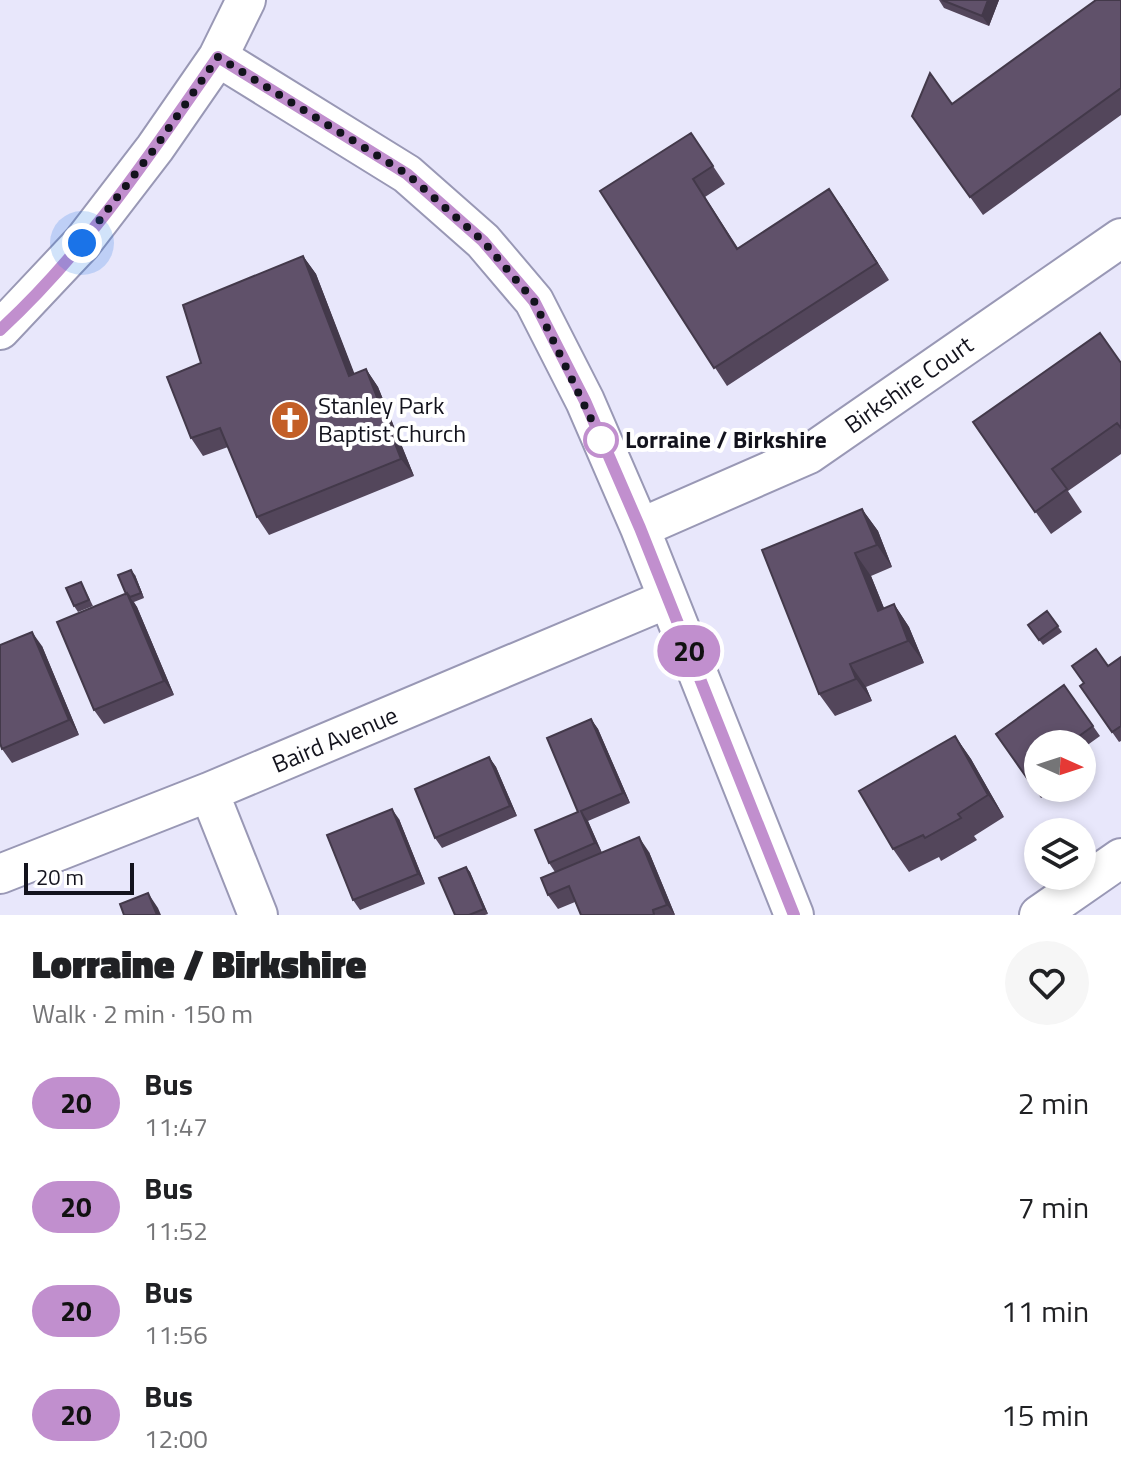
<!DOCTYPE html>
<html lang="en">
<head>
<meta charset="utf-8">
<style>
  :root { --surface:#fff; --page:#f6f6f6; --text:#202124; --muted:#757577 }
  body { margin:0; font-family:"Titillium Web",sans-serif; background:var(--page); color:var(--text); height:100vh; display:flex; flex-direction:column; font-size:30px; white-space:nowrap }
  * { box-sizing:border-box; margin:0 }
  p { font-size:26px; color:var(--muted) }
  .icon { flex:none; width:44px; height:44px; fill:none; stroke:currentColor; stroke-width:2; stroke-linecap:round; stroke-linejoin:round }
  .map { position:relative; height:915px; overflow:hidden }
  .sheet { display:flex; flex-direction:column; background:var(--surface); flex:1 }
  .sheet>* { flex:none }
  .badge { padding:0 16px; border-radius:26px; font-size:28px; line-height:52px }
  .needle { width:52px; rotate:93deg }
  .tools { position:absolute; left:1024px; top:730px; display:grid; gap:16px }
  .tools a { display:grid; place-items:center; width:72px; height:72px; border-radius:50%; background:var(--surface); box-shadow:0 4px 12px #0003; font-size:40px }
  .scale { position:absolute; left:24px; bottom:20px; width:110px; box-sizing:border-box; padding-left:8px; border:4px solid #13131d; border-top:0; font-size:22px; line-height:28px; white-space:nowrap; color:#13131d; -webkit-text-stroke:6px #fff; paint-order:stroke }
  .you { position:absolute; width:40px; height:40px; margin:-20px; border:6px solid #fff; border-radius:50%; background:#1a73e8; box-shadow:0 0 0 12px #1a73e833 }
  .map>.badge { position:absolute; translate:-50% -50%; box-shadow:0 0 0 4px #fff }
  .round { display:grid; place-items:center; flex:none; width:84px; height:84px; border-radius:42px; background:var(--page) }
  .overview { display:flex; align-items:center; justify-content:space-between; height:136px; padding:0 32px }
  h1 { font-size:38px; font-weight:800; line-height:60px }
  ul { padding:0; list-style:none }
  li { display:flex; align-items:center; gap:24px; height:104px; padding:0 32px }
  li div { flex:1 }
  li b { display:block; font-size:30px }
  li em { font-style:normal }
  li .badge { min-width:88px; font-weight:700; text-align:center }
  .map>svg:first-child { display:block }
</style>
</head>
<body>
<div class="map">
<svg width="1121" height="915" viewBox="0 0 1121 915">
  <rect width="100%" height="100%" fill="#e8e7fb"/>
  <g fill="none" stroke-linecap="round" stroke-linejoin="round">
    <defs>
      <path id="minor" d="M 218,57 L 407,174 L 483,241 L 534,301 L 585,401 L 640,528 L 794,915
        M 0,330 L 82,243 L 155,148 L 218,57 L 246,0
        M 640,528 L 809,454 L 1121,238
        M 209,792 L 258,915
        M 0,874 L 209,792 L 667,599
        M 1039,915 L 1121,858"/>
    </defs>
    <use href="#minor" stroke="#9998b5" stroke-width="42"/>
    <use href="#minor" stroke="#fff" stroke-width="38"/>
  </g>
  <path fill="#53465b" d="M 939,0 L 999,0 L 989,26 L 944,8 Z
    M 1121,0 L 1121,115 L 983,215 L 912,116 L 952,104 Z
    M 691,133 L 725,184 L 705,197 L 738,248 L 829,189 L 889,280 L 727,386 L 600,191 Z
    M 303,256 L 316,274 L 354,374 L 366,369 L 378,387 L 414,476 L 269,535 L 257,517 L 228,447 L 203,456 L 191,438 L 201,363 Z
    M 1121,363 L 1121,454 L 1068,491 L 1082,512 L 1051,534 L 973,422 Z
    M 862,509 L 878,531 L 892,567 L 871,576 L 884,608 L 894,604 L 909,627 L 924,663 L 866,687 L 872,701 L 835,716 L 819,694 Z
    M 135,575 L 144,598 L 134,602 L 137,607 L 174,695 L 104,724 L 94,710 L 126,594 Z
    M 81,582 L 93,606 L 78,612 L 74,606 Z
    M 1047,611 L 1062,632 L 1043,645 L 1028,625 Z
    M 42,646 L 79,735 L 12,763 L 2,749 Z
    M 1121,657 L 1121,741 L 1119,742 L 1080,686 Z
    M 1064,685 L 1100,736 L 1082,749 L 1082,744 L 1038,744 L 1038,788 L 1056,788 L 1041,798 L 996,734 Z
    M 591,719 L 598,729 L 630,803 L 588,821 L 602,853 L 649,852 L 675,915 L 581,915 L 575,902 L 558,909 L 548,895 L 555,872 L 549,863 L 578,812 Z
    M 955,736 L 971,759 L 1004,817 L 974,836 L 977,840 L 941,861 L 939,857 L 909,872 L 893,849 Z
    M 489,757 L 496,767 L 517,816 L 442,848 L 435,838 Z
    M 399,819 L 425,884 L 360,910 L 353,900 Z
    M 466,867 L 470,872 L 488,914 L 485,915 L 455,915 Z"/>
  <path fill="#43394a" d="M 988,0 L 999,0 L 989,26 L 982,16 Z
    M 829,189 L 842,207 L 889,280 L 877,263 Z
    M 303,256 L 316,274 L 362,393 L 349,376 Z
    M 366,369 L 378,387 L 414,476 L 401,459 Z
    M 862,509 L 878,531 L 892,567 L 877,545 Z
    M 855,553 L 871,576 L 894,633 L 878,611 Z
    M 131,570 L 135,575 L 144,598 L 141,593 Z
    M 127,593 L 137,607 L 174,695 L 164,681 Z
    M 894,604 L 909,627 L 924,663 L 908,641 Z
    M 32,632 L 42,646 L 79,735 L 69,720 Z
    M 850,664 L 866,687 L 872,701 L 856,679 Z
    M 591,719 L 598,729 L 630,803 L 623,793 Z
    M 955,736 L 971,759 L 1004,817 L 988,795 Z
    M 489,757 L 496,767 L 517,816 L 510,806 Z
    M 392,809 L 399,819 L 425,884 L 418,874 Z
    M 581,811 L 588,821 L 602,853 L 595,843 Z
    M 639,837 L 649,852 L 675,915 L 667,905 Z
    M 466,867 L 470,872 L 488,914 L 484,909 Z
    M 148,893 L 158,908 L 161,915 L 157,915 Z"/>
  <path fill="#60516a" stroke="#43394a" stroke-width="2" d="M 942,0 L 988,0 L 982,16 Z
    M 1096,0 L 1121,0 L 1121,88 L 970,197 L 912,116 L 930,73 L 952,104 Z
    M 691,133 L 713,166 L 693,179 L 737,249 L 829,189 L 877,263 L 714,368 L 600,191 Z
    M 303,256 L 349,376 L 366,369 L 401,459 L 257,517 L 220,428 L 191,438 L 167,377 L 201,363 L 183,305 Z
    M 1100,333 L 1121,363 L 1121,428 L 1117,423 L 1052,469 L 1067,489 L 1035,512 L 973,422 Z
    M 862,509 L 877,545 L 855,553 L 878,611 L 894,604 L 908,641 L 850,664 L 856,679 L 819,694 L 762,550 Z
    M 131,570 L 141,593 L 130,597 L 127,593 L 126,594 L 118,575 Z
    M 81,582 L 89,600 L 74,606 L 66,588 Z
    M 127,593 L 164,681 L 94,710 L 57,622 Z
    M 1047,611 L 1058,626 L 1039,640 L 1028,625 Z
    M 32,632 L 69,720 L 2,749 L 0,743 L 0,645 Z
    M 1096,649 L 1108,666 L 1121,657 L 1121,726 L 1112,732 L 1080,686 L 1084,683 L 1072,666 Z
    M 1064,685 L 1093,726 L 1068,744 L 1038,744 L 1038,786 L 1034,788 L 996,734 Z
    M 591,719 L 623,793 L 581,811 L 595,843 L 549,863 L 535,830 L 578,812 L 547,738 Z
    M 955,736 L 988,795 L 958,814 L 961,818 L 925,838 L 923,835 L 893,849 L 859,791 Z
    M 489,757 L 510,806 L 435,838 L 415,789 Z
    M 392,809 L 418,874 L 353,900 L 327,835 Z
    M 639,837 L 667,905 L 653,910 L 654,915 L 581,915 L 569,886 L 548,895 L 541,878 Z
    M 466,867 L 484,909 L 469,915 L 455,915 L 439,878 Z
    M 148,893 L 157,915 L 124,915 L 120,904 Z"/>
  <g fill="none" stroke-linecap="round" stroke-linejoin="round">
    <defs>
      <path id="line" d="M 0,330 C 86,251 152,152 218,57 L 407,174 L 483,241 L 534,301 L 585,401 L 640,528 L 794,915"/>
    </defs>
    <use href="#line" stroke="#fff" stroke-width="18"/>
    <use href="#line" stroke="#c18fce" stroke-width="12"/>
    <path stroke="#13131d" stroke-width="8" stroke-dasharray="0 14.4" d="M 82,243 L 155,148 L 218,57 L 407,174 L 483,241 L 534,301 L 607,452 L 601,440"/>
  </g>
  <defs>
    <symbol id="church-disc" viewBox="-11 -11 22 22"><circle r="9.5" fill="#c35f27" stroke="#fff"/><path d="M-1.2-6h2.4v3.5h3.3v2.4h-3.3V6h-2.4V-.1h-3.3v-2.4h3.3Z" fill="#fff"/></symbol>
  </defs>
  <g fill-rule="evenodd">
    <use href="#church-disc" x="268" y="398" width="44" height="44"/>
  </g>
  <circle fill="#fff" stroke="#c18fce" stroke-width="4" cx="601" cy="440" r="16"/>
  <g text-anchor="middle" stroke-width="8" stroke-linejoin="round" paint-order="stroke">
    <g font-size="24" fill="#13131d" stroke="#fff">
      <text transform="translate(909 385) rotate(-35)" y="8">Birkshire Court</text>
      <text transform="translate(335 740) rotate(-23)" y="8">Baird Avenue</text>
    </g>
    <g font-size="24" fill="#13131d" stroke="#fff" text-anchor="start">
      <text x="318" y="414">Stanley Park<tspan x="318" dy="28">Baptist Church</tspan></text>
    </g>
    <g font-size="24" font-weight="bold" fill="#13131d" stroke="#fff" text-anchor="start">
      <text x="625" y="448">Lorraine / Birkshire</text>
    </g>
  </g>
</svg>
<div class="tools">
<a><svg class="needle" viewBox="-14 -14 28 28"><path d="M0-13l5 13h-10z" fill="#e53935"/><path d="M0 13l5-13h-10z" fill="#757577"/></svg></a>
<a><svg class="icon" aria-label="layers" viewBox="0 0 24 24"><path d="M12 4l9 5-9 5-9-5zM3 14l9 5 9-5"/></svg></a>
</div>
<div class="scale">20 m</div>
<div class="you" style="left:82px;top:243px"></div>
<b class="badge" style="left:689px;top:651px;background:#c18fce;color:#111">20</b>
</div>
<section class="sheet">
<div class="overview"><div><h1>Lorraine / Birkshire</h1><p>Walk · 2 min · 150 m</p></div><a class="round"><svg class="icon" aria-label="heart" viewBox="0 0 24 24"><path d="M12 20l-8-8c-3-5 5-10 8-4 3-6 11-1 8 4z"/></svg></a></div>
<ul>
<li><span class="badge" style="background:#c18fce;color:#111">20</span><div><b>Bus</b><p>11:47</p></div><em>2 min</em></li>
<li><span class="badge" style="background:#c18fce;color:#111">20</span><div><b>Bus</b><p>11:52</p></div><em>7 min</em></li>
<li><span class="badge" style="background:#c18fce;color:#111">20</span><div><b>Bus</b><p>11:56</p></div><em>11 min</em></li>
<li><span class="badge" style="background:#c18fce;color:#111">20</span><div><b>Bus</b><p>12:00</p></div><em>15 min</em></li>
</ul>
</section>
</body>
</html>
